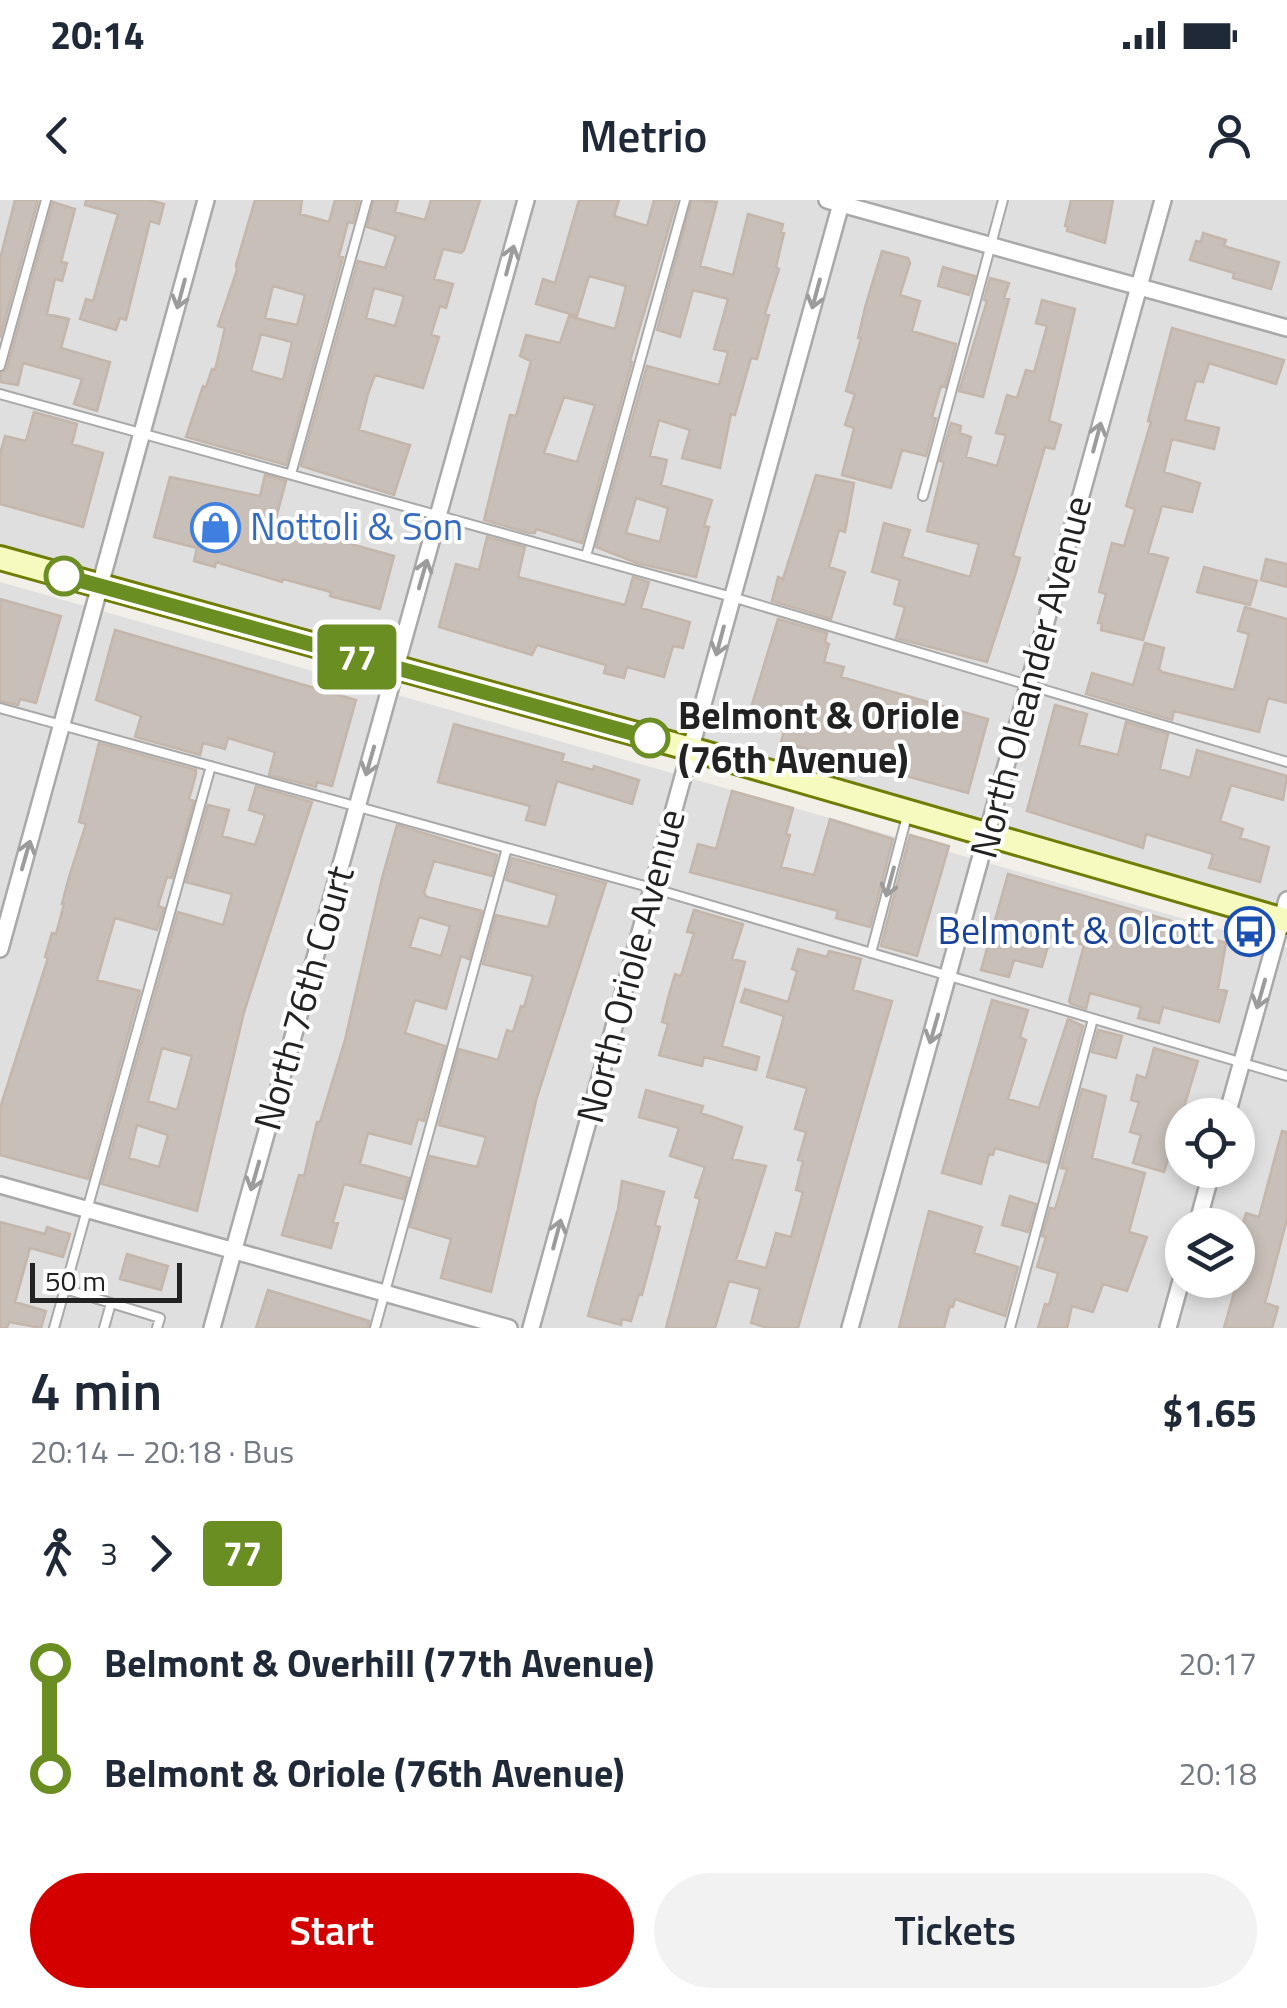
<!DOCTYPE html>
<html lang="en">
<head>
<meta charset="utf-8">
<style>
  :root { --surface:#fff; --page:#f2f2f3; --text:#1f2937; --muted:#747a83; --accent:#d40000 }
  body { margin:0; font-family:"Titillium Web",sans-serif; background:var(--page); color:var(--text); height:100vh; display:flex; flex-direction:column; font-size:38px; white-space:nowrap }
  * { box-sizing:border-box; margin:0 }
  p { font-size:32px; color:var(--muted) }
  .icon { flex:none; width:55px; height:55px; fill:none; stroke:currentColor; stroke-width:2; stroke-linecap:round; stroke-linejoin:round }
  .map { position:relative; height:1128px; overflow:hidden }
  .details { display:flex; flex-direction:column; background:var(--surface); flex:1 }
  .details>* { flex:none }
  .badge { padding:0 20px; border-radius:8px; font-size:35px; line-height:65px }
  .tools { position:absolute; left:1165px; top:898px; display:grid; gap:20px }
  .tools a { display:grid; place-items:center; width:90px; height:90px; border-radius:50%; background:var(--surface); box-shadow:0 5px 15px #0003; font-size:50px }
  .scale { position:absolute; left:30px; bottom:25px; width:152px; box-sizing:border-box; padding-left:10px; border:5px solid #222; border-top:0; font-size:28px; line-height:35px; white-space:nowrap; color:#222; -webkit-text-stroke:8px #fff; paint-order:stroke }
  .map>.badge { position:absolute; translate:-50% -50%; box-shadow:0 0 0 5px #fff }
  .legs { display:flex; align-items:center; gap:15px; height:110px; padding:0 30px; font-size:32px }
  .legs p { margin-inline-start:auto }
  .head { display:flex; align-items:center; justify-content:space-between; height:170px; padding:0 30px }
  h1 { font-size:55px; font-weight:600; line-height:75px }
  .primary-button { display:flex; gap:20px; margin-top:auto; padding:20px 30px }
  .primary-button a { flex:1; height:115px; border-radius:60px; background:var(--accent); color:#fff; font-size:40px; font-weight:600; line-height:115px; text-align:center }
  .primary-button a+a { background:var(--page); color:var(--text) }
  ul { padding:0 30px; list-style:none }
  li { display:flex; align-items:center; gap:35px; height:110px; font-size:38px }
  li i { display:grid; place-items:center; width:15px; height:100%; margin:0 12px; background:currentColor }
  li i::after { content:''; width:25px; height:25px; margin:-12px; border:8px solid; border-radius:50%; background:var(--surface) }
  li p { margin-inline-start:auto }
  li:first-child i { background:linear-gradient(#0000 50%,currentColor 0) }
  li:last-child i { background:linear-gradient(currentColor 50%,#0000 0) }
  .status { display:flex; justify-content:space-between; align-items:center; height:70px; padding:0 50px; background:var(--surface); direction:ltr }
  .status svg { height:28px; fill:currentColor }
  header { display:flex; justify-content:space-between; align-items:center; height:130px; padding:0 30px; background:var(--surface); font-size:45px; font-weight:600 }
  .map>svg:first-child { display:block }
</style>
</head>
<body>
<div class="status"><b>20:14</b><svg viewBox="0 0 49 12"><path d="M0 12V9h3v3zM5 12V6h3v6zM10 12V3h3v9zM15 12V0h3v12zM26 1h20v11H26zM47 4h2v5h-2z"/></svg></div>
<header><svg class="icon" aria-label="back" viewBox="0 0 24 24"><path d="M15 5l-7 7 7 7"/></svg>Metrio<svg class="icon" aria-label="person" viewBox="0 0 24 24"><circle cx="12" cy="8" r="4"/><path d="M4 21q1-7 8-7t8 7"/></svg></header>
<div class="map">
<svg width="1287" height="1128" viewBox="0 0 1287 1128">
  <rect width="100%" height="100%" fill="#f2efe9"/>
  <path fill="#e0dfdf" fill-rule="evenodd" d="M 0,0 L 1287,0 L 1287,722 L 0,358 Z
    M 0,382 L 1287,748 L 1287,1128 L 0,1128 ZM 1182,915 L 1238,915 L 1238,970 L 1182,970 ZM 1182,1025 L 1238,1025 L 1238,1080 L 1182,1080 Z"/>
  <path fill="#c7bfb8" stroke="#c4b6ab" stroke-width="2.5" fill-rule="evenodd" d="M 15,0 L 38,0 L 0,138 L 0,59 Z
    M 86,0 L 149,0 L 164,4 L 159,24 L 150,21 L 130,104 L 126,120 L 120,118 L 116,130 L 80,119 L 86,99 L 93,101 L 118,14 L 85,5 Z
    M 255,0 L 302,0 L 300,14 L 329,22 L 335,0 L 359,0 L 353,23 L 348,22 L 339,56 L 343,57 L 286,265 L 186,237 L 203,186 L 206,187 L 212,169 L 215,170 L 225,128 L 218,126 L 237,70 L 236,65 ZM 273,86 L 305,95 L 297,125 L 265,118 ZM 261,134 L 292,142 L 283,180 L 251,171 Z
    M 374,0 L 398,0 L 395,12 L 425,20 L 431,0 L 480,0 L 464,50 L 461,53 L 443,49 L 434,79 L 453,84 L 446,108 L 440,106 L 431,135 L 439,137 L 423,188 L 375,175 L 368,194 L 359,230 L 410,245 L 394,295 L 301,266 L 358,61 L 385,68 L 396,36 L 367,27 ZM 374,88 L 404,96 L 395,126 L 366,118 Z
    M 579,0 L 619,0 L 614,16 L 647,26 L 654,0 L 677,0 L 630,161 L 632,162 L 582,343 L 536,329 L 535,333 L 529,333 L 484,320 L 510,215 L 516,216 L 531,161 L 520,156 L 526,135 L 560,143 L 569,116 L 615,129 L 626,86 L 589,76 L 577,116 L 536,104 L 543,79 L 555,83 ZM 564,197 L 595,205 L 577,262 L 544,253 Z
    M 692,0 L 717,2 L 700,66 L 733,75 L 748,14 L 783,24 L 781,32 L 784,33 L 776,67 L 779,69 L 765,114 L 769,115 L 757,159 L 751,158 L 735,215 L 731,214 L 720,268 L 682,258 L 690,230 L 659,220 L 651,251 L 650,256 L 667,260 L 661,285 L 712,300 L 704,326 L 709,327 L 696,377 L 637,363 L 596,347 L 647,166 L 719,185 L 728,152 L 714,149 L 728,99 L 693,90 L 680,137 L 657,130 ZM 636,298 L 668,308 L 660,342 L 626,333 Z
    M 1071,0 L 1113,0 L 1105,43 L 1067,31 L 1068,27 L 1065,26 Z
    M 53,2 L 75,9 L 61,62 L 67,63 L 62,81 L 55,79 L 47,114 L 69,119 L 61,148 L 110,162 L 97,211 L 74,204 L 82,179 L 23,163 L 18,185 L 0,182 L 0,173 L 7,168 Z
    M 1203,33 L 1226,40 L 1224,45 L 1227,47 L 1279,62 L 1271,89 L 1233,78 L 1234,73 L 1190,60 L 1196,41 L 1201,42 Z
    M 882,51 L 908,58 L 910,63 L 900,95 L 920,101 L 912,131 L 956,144 L 945,187 L 941,186 L 932,217 L 936,218 L 926,256 L 902,250 L 891,288 L 842,275 L 854,228 L 845,225 L 855,194 L 846,191 L 861,138 L 858,138 L 866,104 Z
    M 943,67 L 975,76 L 969,95 L 938,86 Z
    M 990,78 L 1009,83 L 1004,98 L 1009,99 L 983,197 L 959,191 L 987,101 L 984,100 Z
    M 1042,100 L 1075,109 L 1049,221 L 1061,225 L 1054,249 L 1045,247 L 1013,356 L 1020,358 L 1014,379 L 987,462 L 896,438 L 905,407 L 894,404 L 900,380 L 872,372 L 884,323 L 910,330 L 902,357 L 970,377 L 979,344 L 927,331 L 944,262 L 940,261 L 951,223 L 961,226 L 960,233 L 971,237 L 966,257 L 997,266 L 1006,235 L 996,233 L 1007,195 L 1017,198 L 1026,170 L 1034,172 L 1047,126 L 1036,123 Z
    M 1172,128 L 1284,160 L 1276,184 L 1209,163 L 1203,182 L 1196,181 L 1185,220 L 1219,228 L 1214,249 L 1172,239 L 1164,272 L 1200,283 L 1192,312 L 1162,306 L 1148,353 L 1168,358 L 1143,440 L 1101,430 L 1102,423 L 1098,423 L 1106,394 L 1099,392 L 1112,343 L 1124,346 L 1135,309 L 1126,306 L 1151,222 L 1148,221 Z
    M 34,212 L 77,224 L 72,244 L 103,253 L 83,327 L 0,304 L 0,254 L 5,236 L 26,241 Z
    M 265,275 L 286,281 L 276,318 L 345,337 L 343,342 L 394,356 L 380,409 L 330,396 L 331,392 L 283,379 L 282,382 L 216,362 L 215,367 L 194,361 L 197,348 L 154,337 L 170,277 L 260,296 Z
    M 816,275 L 854,283 L 845,332 L 839,330 L 829,367 L 845,372 L 831,419 L 772,401 L 778,377 L 783,379 Z
    M 487,337 L 525,347 L 518,377 L 625,405 L 633,377 L 649,382 L 641,408 L 690,422 L 683,448 L 673,446 L 664,477 L 627,467 L 624,478 L 604,473 L 606,465 L 537,445 L 532,455 L 439,427 L 456,364 L 479,370 Z
    M 1266,359 L 1287,364 L 1287,387 L 1261,380 Z
    M 1204,367 L 1257,381 L 1250,405 L 1197,392 Z
    M 0,399 L 61,416 L 36,503 L 20,499 L 18,505 L 0,501 Z
    M 1245,407 L 1287,419 L 1287,503 L 1268,498 L 1259,532 L 1174,511 L 1172,520 L 1086,494 L 1092,473 L 1133,485 L 1145,443 L 1164,448 L 1159,469 L 1162,472 L 1234,490 L 1249,434 L 1238,431 Z
    M 778,419 L 827,433 L 825,442 L 829,444 L 824,462 L 844,467 L 841,477 L 988,519 L 968,593 L 781,542 L 784,531 L 747,521 Z
    M 115,430 L 356,500 L 332,586 L 317,582 L 316,587 L 269,575 L 275,552 L 228,538 L 225,549 L 203,543 L 200,555 L 135,537 L 141,516 L 96,500 Z
    M 1055,505 L 1087,514 L 1079,545 L 1118,555 L 1126,522 L 1168,534 L 1160,569 L 1190,578 L 1197,550 L 1287,576 L 1283,600 L 1231,585 L 1220,621 L 1243,629 L 1240,638 L 1269,647 L 1260,682 L 1209,668 L 1213,654 L 1146,634 L 1143,648 L 1027,611 Z
    M 454,524 L 564,554 L 562,561 L 593,570 L 594,566 L 639,580 L 632,604 L 557,581 L 545,625 L 526,620 L 530,606 L 438,582 Z
    M 99,543 L 196,570 L 196,574 L 189,599 L 194,601 L 172,678 L 167,677 L 158,706 L 164,708 L 157,730 L 115,718 L 97,780 L 140,791 L 88,979 L 0,955 L 0,908 L 48,758 L 45,757 L 52,733 L 56,734 L 64,704 L 62,704 L 69,677 L 86,624 L 79,622 Z
    M 256,586 L 312,602 L 244,812 L 197,1011 L 102,984 L 178,712 L 223,725 L 232,694 L 186,682 L 208,605 L 229,610 L 222,636 L 255,645 L 265,615 L 249,610 ZM 162,848 L 192,856 L 177,910 L 148,901 ZM 137,925 L 168,935 L 159,967 L 129,958 Z
    M 732,591 L 793,608 L 786,634 L 790,635 L 781,667 L 814,675 L 830,619 L 893,639 L 870,727 L 836,718 L 838,711 L 690,672 L 698,644 L 716,649 Z
    M 397,625 L 497,655 L 492,676 L 434,661 L 424,693 L 427,697 L 482,711 L 469,759 L 461,756 L 446,809 L 415,800 L 405,833 L 445,846 L 424,921 L 418,919 L 411,944 L 368,933 L 360,964 L 409,978 L 403,999 L 344,984 L 333,1022 L 338,1023 L 331,1048 L 282,1035 L 299,975 L 304,976 L 317,922 L 320,922 L 345,840 L 382,678 ZM 419,717 L 450,726 L 441,756 L 410,747 Z
    M 910,635 L 949,646 L 917,756 L 881,746 Z
    M 512,658 L 606,683 L 537,897 L 491,1092 L 441,1078 L 451,1039 L 410,1027 L 430,956 L 477,967 L 486,937 L 439,925 L 459,849 L 498,860 L 507,830 L 513,832 L 521,806 L 524,807 L 533,776 L 483,764 L 496,715 L 548,727 L 557,695 L 506,680 Z
    M 1008,674 L 1186,725 L 1184,731 L 1226,743 L 1218,789 L 1227,791 L 1219,822 L 1163,807 L 1159,823 L 1138,818 L 1141,807 L 1090,793 L 1086,809 L 1071,804 L 1069,801 L 1084,745 L 1051,736 L 1042,767 L 1014,760 L 1009,777 L 981,770 Z
    M 694,710 L 743,724 L 732,759 L 745,762 L 722,846 L 759,857 L 756,870 L 704,857 L 702,866 L 659,855 L 668,824 L 662,822 L 668,798 L 675,774 L 681,776 L 694,733 L 687,732 Z
    M 798,749 L 827,757 L 829,751 L 861,759 L 853,790 L 892,801 L 798,1128 L 768,1128 L 751,1123 L 760,1089 L 729,1081 L 715,1128 L 666,1128 L 700,999 L 695,997 L 705,967 L 670,956 L 679,928 L 639,917 L 646,890 L 703,906 L 701,913 L 742,927 L 732,959 L 766,966 L 736,1060 L 766,1068 L 776,1033 L 791,1037 L 803,992 L 796,990 L 803,961 L 798,960 L 806,932 L 795,929 L 807,888 L 767,877 L 784,816 L 741,802 L 745,789 L 788,802 L 797,771 L 792,769 Z
    M 992,800 L 1028,810 L 1020,837 L 1026,840 L 1008,899 L 1039,908 L 1068,819 L 1083,826 L 1047,963 L 995,948 L 993,955 L 989,954 L 981,984 L 942,973 Z
    M 1098,830 L 1122,836 L 1116,858 L 1092,852 Z
    M 1154,848 L 1198,861 L 1164,972 L 1133,963 L 1141,935 L 1130,932 L 1139,902 L 1131,900 L 1137,875 L 1146,878 Z
    M 1082,889 L 1106,896 L 1092,958 L 1145,973 L 1129,1032 L 1147,1037 L 1127,1091 L 1103,1084 L 1093,1112 L 1072,1106 L 1067,1128 L 1038,1128 L 1045,1104 L 1049,1105 L 1058,1073 L 1037,1067 L 1046,1037 L 1042,1036 L 1050,1008 L 1055,1009 L 1067,969 L 1061,968 Z
    M 1282,931 L 1287,932 L 1287,1019 L 1265,1103 L 1278,1107 L 1275,1118 L 1272,1128 L 1224,1128 L 1249,1039 L 1239,1037 L 1246,1013 L 1259,1017 Z
    M 622,981 L 664,992 L 655,1025 L 660,1027 L 642,1095 L 639,1094 L 631,1121 L 622,1119 L 621,1125 L 588,1116 L 618,1009 Z
    M 1010,996 L 1036,1004 L 1028,1032 L 1002,1025 Z
    M 929,1011 L 982,1027 L 974,1053 L 1018,1067 L 1005,1116 L 955,1099 L 953,1107 L 950,1106 L 944,1128 L 899,1128 Z
    M 0,1022 L 45,1034 L 47,1027 L 70,1034 L 63,1057 L 30,1048 L 15,1102 L 46,1111 L 41,1128 L 9,1122 L 7,1128 L 0,1128 Z
    M 127,1054 L 168,1066 L 161,1090 L 120,1079 Z
    M 268,1090 L 369,1121 L 368,1128 L 256,1128 Z"/>
  <g fill="none" stroke-linecap="round" stroke-linejoin="round">
    <defs>
      <path id="service" d="M 0,166 L 46,0
        M 0,194 L 732,397 L 1287,562
        M 291,274 L 367,0
        M 923,296 L 1003,0
        M 586,356 L 685,0
        M 0,508 L 652,688 L 1287,876
        M 871,753 L 907,616
        M 65,1089 L 160,1118 L 157,1128
        M 54,1128 L 211,566
        M 104,1128 L 111,1103
        M 375,1128 L 507,648
        M 1010,1128 L 1093,819"/>
      <path id="minor" d="M 827,0 L 1287,128
        M 0,749 L 206,0
        M 1227,915 L 1287,700
        M 0,985 L 509,1128
        M 1197,1025 L 1212,970
        M 212,1128 L 526,0
        M 531,1128 L 842,0
        M 850,1128 L 1163,0
        M 1168,1128 L 1182,1077"/>
      <path id="secondary" d="M 0,358 L 691,549 L 1287,721"/>
    </defs>
    <use href="#service" stroke="#a9a9a9" stroke-width="12"/>
    <use href="#minor" stroke="#a9a9a9" stroke-width="20"/>
    <use href="#secondary" stroke="#707d05" stroke-width="28"/>
    <use href="#service" stroke="#fff" stroke-width="8"/>
    <use href="#minor" stroke="#fff" stroke-width="15"/>
    <use href="#secondary" stroke="#f7fabf" stroke-width="22"/>
  </g>
  <defs><path id="oneway-shaft" d="M-6 0H5M1.5-3L5.5 0L1.5 3" fill="none" stroke-width="1.6" stroke-linecap="round" stroke-linejoin="round" transform="scale(2.5)"/></defs>
  <g stroke="#9c9c9c">
    <use href="#oneway-shaft" transform="translate(510 60) rotate(-75)"/>
    <use href="#oneway-shaft" transform="translate(181 94) rotate(105)"/>
    <use href="#oneway-shaft" transform="translate(816 94) rotate(105)"/>
    <use href="#oneway-shaft" transform="translate(1097 237) rotate(-75)"/>
    <use href="#oneway-shaft" transform="translate(423 374) rotate(-74)"/>
    <use href="#oneway-shaft" transform="translate(720 441) rotate(105)"/>
    <use href="#oneway-shaft" transform="translate(370 561) rotate(106)"/>
    <use href="#oneway-shaft" transform="translate(26 655) rotate(-74)"/>
    <use href="#oneway-shaft" transform="translate(890 682) rotate(105)"/>
    <use href="#oneway-shaft" transform="translate(1261 794) rotate(106)"/>
    <use href="#oneway-shaft" transform="translate(934 829) rotate(106)"/>
    <use href="#oneway-shaft" transform="translate(255 976) rotate(106)"/>
    <use href="#oneway-shaft" transform="translate(557 1034) rotate(-75)"/>
  </g>
  <g fill="none" stroke-linecap="round" stroke-linejoin="round">
    <defs>
      <path id="line-1" d="M 64,376 L 650,538"/>
    </defs>
    <use href="#line-1" stroke="#fff" stroke-width="22"/>
    <use href="#line-1" stroke="#6b8e23" stroke-width="15"/>
  </g>
  <defs>
    <symbol id="shop-ring" viewBox="-11 -11 22 22"><circle r="9.5" fill="#fff" stroke="#3f7fe0" stroke-width="1.5"/><path d="M-5-2.5h2.3a2.7 3.5 0 0 1 5.4 0H5L5.5 6h-11ZM-1.5-2.5h3a1.5 2.3 0 0 0-3 0Z" fill="#3f7fe0"/></symbol>
    <symbol id="bus-ring" viewBox="-11 -11 22 22"><circle r="9.5" fill="#fff" stroke="#1a4fb4" stroke-width="1.5"/><path d="M-5-6H5V4H4V6H2V4H-2V6H-4V4H-5ZM-3.5-4V0h7V-4ZM-3.5 1.2v1.5H-2V1.2ZM2 1.2v1.5H3.5V1.2Z" fill="#1a4fb4"/></symbol>
  </defs>
  <g fill-rule="evenodd">
    <use href="#shop-ring" x="188" y="300" width="55" height="55"/>
    <use href="#bus-ring" x="1222" y="704" width="55" height="55"/>
  </g>
  <g fill="#fff" stroke="#6b8e23" stroke-width="5">
    <circle cx="64" cy="376" r="18"/>
    <circle cx="650" cy="538" r="18"/>
  </g>
  <g text-anchor="middle" stroke-width="8" stroke-linejoin="round" paint-order="stroke">
    <g font-size="38" fill="#366cbe" stroke="#fff" text-anchor="start">
      <text x="250" y="340">Nottoli &amp; Son</text>
    </g>
    <g font-size="38" fill="#222" stroke="#fff">
      <text transform="translate(1031 477) rotate(-75)" y="13">North Oleander Avenue</text>
      <text transform="translate(631 766) rotate(-75)" y="13">North Oriole Avenue</text>
      <text transform="translate(304 798) rotate(-74)" y="13">North 76th Court</text>
    </g>
    <g font-size="38" font-weight="bold" fill="#222" stroke="#fff" text-anchor="start">
      <text x="678" y="529">Belmont &amp; Oriole<tspan x="678" dy="44">(76th Avenue)</tspan></text>
    </g>
    <g font-size="38" fill="#164399" stroke="#fff" text-anchor="end">
      <text x="1214" y="744">Belmont &amp; Olcott</text>
    </g>
  </g>
</svg>
<div class="tools">
<a><svg class="icon" aria-label="locate" viewBox="0 0 24 24"><circle cx="12" cy="12" r="6"/><path d="M12 2v4M12 18v4M2 12h4M18 12h4"/></svg></a>
<a><svg class="icon" aria-label="layers" viewBox="0 0 24 24"><path d="M12 4l9 5-9 5-9-5zM3 14l9 5 9-5"/></svg></a>
</div>
<div class="scale">50 m</div>
<b class="badge" style="left:357px;top:457px;background:#6b8e23;color:#fff">77</b>
</div>
<section class="details">
<div class="head"><div><h1>4 min</h1><p>20:14 – 20:18 · Bus</p></div><b>$1.65</b></div>
<div class="legs"><svg class="icon" aria-label="walk" viewBox="0 0 24 24"><circle cx="13" cy="4" r="2"/><path d="M13 8l-2 6 4 7M11 14l-3 7M7 12l3-4h3l4 4"/></svg>3<svg class="icon" aria-label="forward" viewBox="0 0 24 24"><path d="M9 5l7 7-7 7"/></svg><b class="badge" style="background:#6b8e23;color:#fff">77</b></div>
<ul>
<li><i style="color:#6b8e23"></i><b>Belmont &amp; Overhill (77th Avenue)</b><p>20:17</p></li>
<li><i style="color:#6b8e23"></i><b>Belmont &amp; Oriole (76th Avenue)</b><p>20:18</p></li>
</ul>
<div class="primary-button"><a>Start</a><a>Tickets</a></div>
</section>
</body>
</html>
